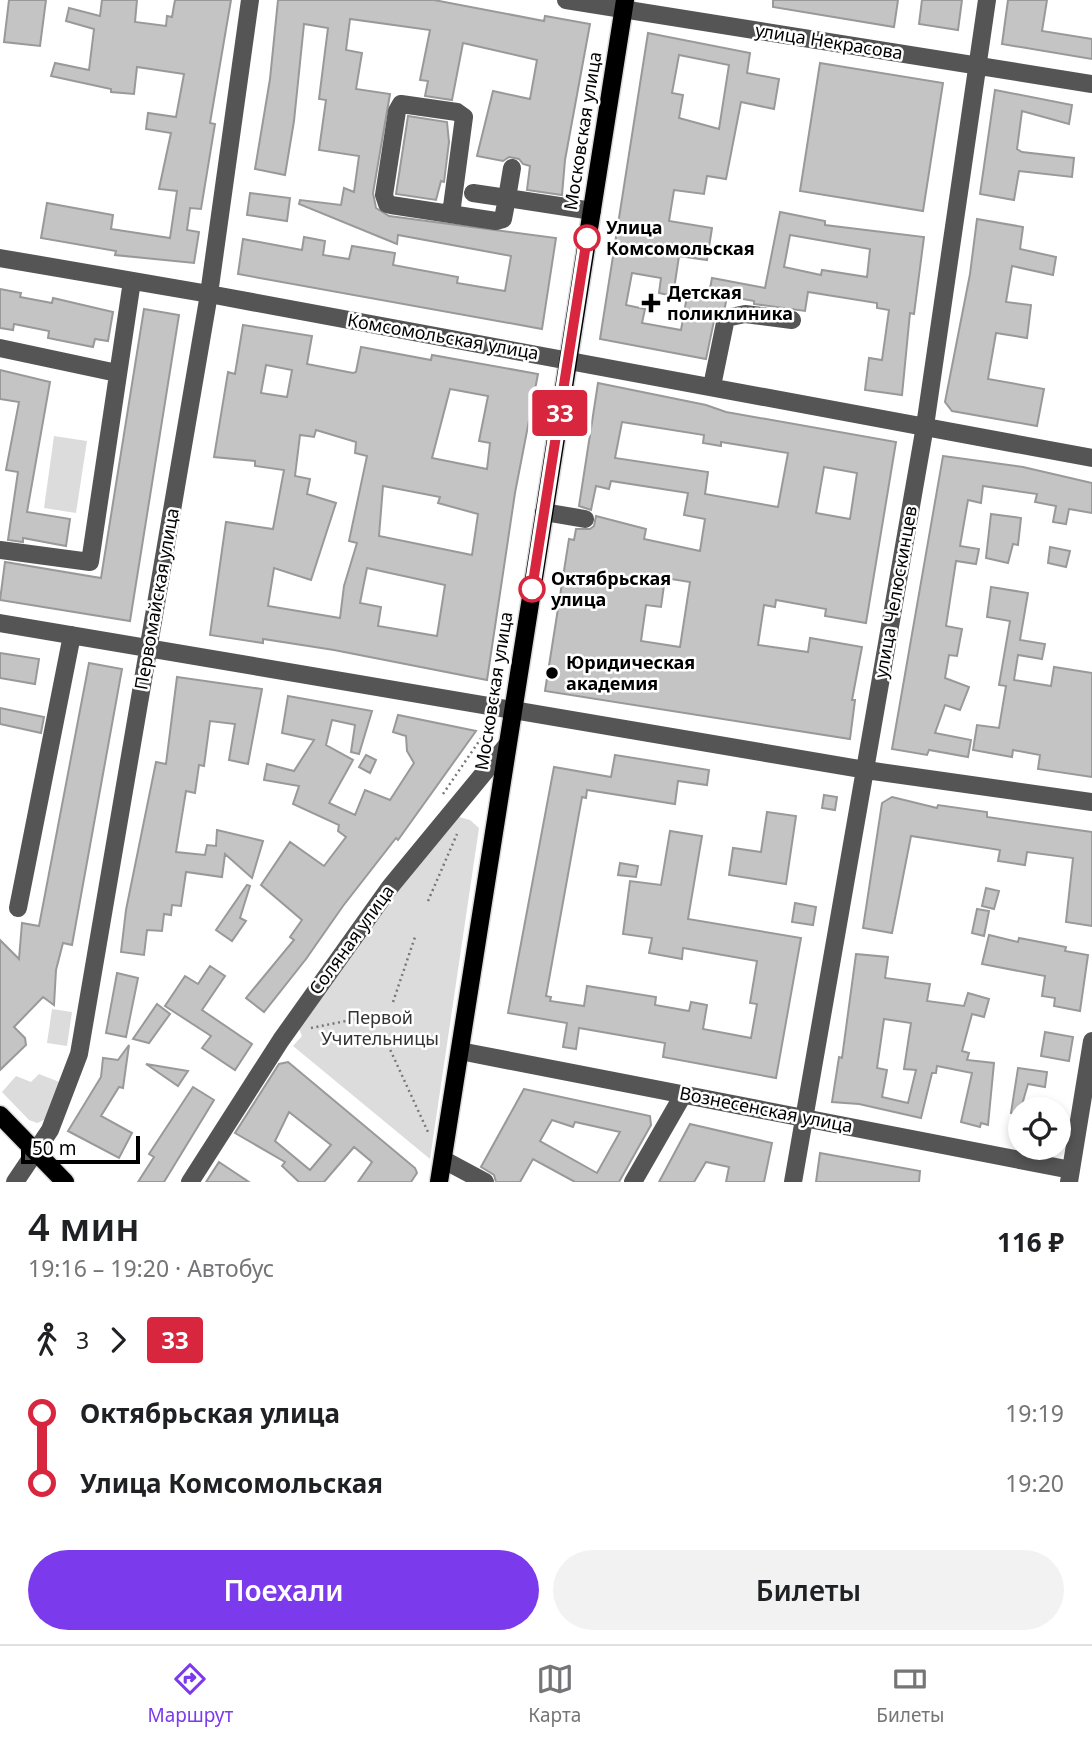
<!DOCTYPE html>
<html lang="ru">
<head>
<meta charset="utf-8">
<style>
  :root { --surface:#fff; --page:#f2f2f2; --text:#202124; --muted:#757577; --line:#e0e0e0; --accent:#7c3aed }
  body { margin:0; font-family:"Noto Sans",sans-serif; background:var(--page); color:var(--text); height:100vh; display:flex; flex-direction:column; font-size:26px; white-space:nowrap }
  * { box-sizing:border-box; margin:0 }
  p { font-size:23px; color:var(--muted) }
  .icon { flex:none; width:38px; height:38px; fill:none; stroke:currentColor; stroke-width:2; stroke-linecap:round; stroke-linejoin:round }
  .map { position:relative; height:1182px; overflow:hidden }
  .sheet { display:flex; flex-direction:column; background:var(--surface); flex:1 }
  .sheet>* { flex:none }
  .badge { padding:0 14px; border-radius:5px; font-size:24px; line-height:46px }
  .fabs { position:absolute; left:1008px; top:1097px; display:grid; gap:14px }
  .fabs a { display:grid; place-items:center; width:63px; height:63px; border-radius:50%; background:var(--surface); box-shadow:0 4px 10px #0003; font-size:35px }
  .scale { position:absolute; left:21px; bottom:18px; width:119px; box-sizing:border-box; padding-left:7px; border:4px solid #000; border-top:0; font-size:19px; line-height:24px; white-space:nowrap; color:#000; -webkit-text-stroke:5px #fff; paint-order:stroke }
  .map>.badge { position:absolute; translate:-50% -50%; box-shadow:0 0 0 4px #fff }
  .legs { display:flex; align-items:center; gap:10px; height:77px; padding:0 28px; font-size:23px }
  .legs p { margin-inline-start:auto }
  .head { display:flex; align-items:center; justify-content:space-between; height:119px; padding:0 28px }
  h1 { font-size:38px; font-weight:600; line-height:52px }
  .button { display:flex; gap:14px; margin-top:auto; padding:14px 28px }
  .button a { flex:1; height:80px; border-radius:42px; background:var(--accent); color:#fff; font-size:28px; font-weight:600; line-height:80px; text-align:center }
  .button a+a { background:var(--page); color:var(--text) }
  ul { padding:0 28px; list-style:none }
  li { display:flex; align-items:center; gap:24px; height:70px; font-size:26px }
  li i { display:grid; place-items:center; width:10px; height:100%; margin:0 9px; background:currentColor }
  li i::after { content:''; width:18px; height:18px; margin:-9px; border:5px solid; border-radius:50%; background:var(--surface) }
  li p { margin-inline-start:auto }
  li:first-child i { background:linear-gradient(#0000 50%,currentColor 0) }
  li:last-child i { background:linear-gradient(currentColor 50%,#0000 0) }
  .tab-bar { display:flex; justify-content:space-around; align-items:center; height:98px; border-top:2px solid var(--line); background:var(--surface); font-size:19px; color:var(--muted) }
  .tab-bar a { display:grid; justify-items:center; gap:4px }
  .tab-bar .active { color:var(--accent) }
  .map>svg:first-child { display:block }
</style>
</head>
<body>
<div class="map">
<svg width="1092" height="1182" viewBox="0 0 1092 1182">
  <rect width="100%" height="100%" fill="#fff"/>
  <path fill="#dcdcdc" d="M 54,436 L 87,441 L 76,513 L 44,508 Z
    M 459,817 L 470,820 L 479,828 L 430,1159 L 293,1046 L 302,1036 L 297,1024 L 396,891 Z
    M 52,1009 L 72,1012 L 67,1046 L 47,1043 Z
    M 39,1074 L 62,1083 L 49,1118 L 37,1123 L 29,1120 L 2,1092 L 16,1076 L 31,1082 Z"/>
  <path fill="#c4c4c4" stroke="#999" stroke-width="2" fill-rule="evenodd" d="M 9,0 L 46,0 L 40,46 L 4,42 Z
    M 102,0 L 137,0 L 135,22 L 166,26 L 167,16 L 172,17 L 175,0 L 231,0 L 210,123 L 215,124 L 201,209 L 190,208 L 187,230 L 199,232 L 194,263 L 115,255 L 116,251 L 41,238 L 47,203 L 113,215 L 111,229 L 170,238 L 177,191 L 159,189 L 171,133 L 146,129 L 148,113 L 176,117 L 184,74 L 137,67 L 134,94 L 111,92 L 111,89 L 51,76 L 55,63 L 89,70 L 94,29 L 66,21 L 69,8 L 100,16 Z
    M 278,0 L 434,0 L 544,21 L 545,16 L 590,24 L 565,160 L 562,195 L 527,190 L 530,166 L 523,164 L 519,159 L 509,157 L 503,161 L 477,156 L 493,91 L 530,99 L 537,60 L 463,43 L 452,100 L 425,96 L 428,81 L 420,80 L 430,30 L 350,19 L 346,50 L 362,53 L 356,89 L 390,94 L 373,193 L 376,208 L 389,216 L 556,238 L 542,329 L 238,274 L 243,239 L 302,250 L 304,237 L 325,241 L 323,255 L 349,259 L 352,246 L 395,253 L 393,265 L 458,277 L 457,283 L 505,291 L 511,256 L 398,235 L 397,244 L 299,204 L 300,200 L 341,205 L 344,188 L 354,192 L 359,156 L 319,150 L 326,100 L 319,99 L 328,28 L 304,24 L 294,121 L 285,175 L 255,169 L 270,79 Z
    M 773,0 L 898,0 L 894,27 L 773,7 Z
    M 922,0 L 962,0 L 958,30 L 919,24 Z
    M 1008,0 L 1047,0 L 1042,31 L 1092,39 L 1092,59 L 1002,44 Z
    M 648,33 L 750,53 L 747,73 L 779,79 L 774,109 L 741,102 L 726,179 L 707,176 L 704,194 L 674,190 L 669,221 L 712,228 L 707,260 L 679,256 L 673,296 L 659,293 L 661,278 L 632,273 L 626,305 L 645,309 L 642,323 L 681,330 L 687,296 L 708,299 L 712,278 L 765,288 L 780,212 L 825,221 L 825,225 L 924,237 L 914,314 L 910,313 L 902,395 L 865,390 L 869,358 L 882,360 L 889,310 L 877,308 L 877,303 L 808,292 L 805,311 L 754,304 L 754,301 L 727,296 L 725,307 L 715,316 L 706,359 L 600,339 ZM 679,55 L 729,65 L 719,129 L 679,118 L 683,95 L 672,93 ZM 790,235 L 870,249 L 867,277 L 822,270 L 821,275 L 784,267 Z
    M 820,63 L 943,83 L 923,211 L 800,191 Z
    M 995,90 L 1072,105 L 1069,124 L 1022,111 L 1017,149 L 1022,152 L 1074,158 L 1072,177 L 1019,171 L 1014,200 L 980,194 Z
    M 408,116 L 447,122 L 449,142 L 444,182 L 441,181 L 436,200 L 396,194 Z
    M 250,193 L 290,198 L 287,221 L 247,215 Z
    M 977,219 L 1023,227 L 1020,249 L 1056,257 L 1053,275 L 1012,266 L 1006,302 L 1031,305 L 1027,338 L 996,333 L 988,379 L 1044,389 L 1037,426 L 952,411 L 945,402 L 970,274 Z
    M 0,289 L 21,293 L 20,297 L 52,303 L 53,298 L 113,312 L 108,341 L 95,339 L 93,347 L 48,338 L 49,331 L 14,324 L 13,330 L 0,328 Z
    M 144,309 L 179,315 L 130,621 L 0,600 L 5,562 L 101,578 Z
    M 243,325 L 312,336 L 307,364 L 353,373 L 356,372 L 361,347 L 431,360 L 432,355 L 538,374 L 515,493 L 487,680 L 334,650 L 263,639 L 263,643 L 210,635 L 226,522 L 273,529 L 284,470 L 255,466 L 255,461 L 214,457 L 228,372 L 235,374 ZM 266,365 L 292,370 L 287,397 L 261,393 ZM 450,389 L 488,396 L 479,441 L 490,443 L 487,469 L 432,458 ZM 316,430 L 356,442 L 355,453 L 367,456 L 349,541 L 357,543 L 344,586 L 340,618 L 268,606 L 274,568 L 311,580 L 336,503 L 307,494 L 310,479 L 295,476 L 300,435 L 314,437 ZM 383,486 L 440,497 L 438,503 L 478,514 L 472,555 L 379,536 ZM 367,568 L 445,585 L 437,636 L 378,626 L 381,607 L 360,603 Z
    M 0,370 L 50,382 L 27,512 L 70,519 L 66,546 L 23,538 L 23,542 L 8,540 L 18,472 L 6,470 L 19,402 L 0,399 Z
    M 598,383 L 706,405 L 726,412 L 896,442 L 866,623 L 825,616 L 826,609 L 776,600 L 775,607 L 764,605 L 758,645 L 808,652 L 810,638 L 862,647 L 852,700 L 855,700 L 850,739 L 545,691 L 569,539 L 574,540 L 576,529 L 590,529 L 594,526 L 596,516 L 646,529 L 644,539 L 700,551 L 705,519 L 684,515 L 688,493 L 611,481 L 609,489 L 596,486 L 591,510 L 579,506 ZM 622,422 L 704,435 L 703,443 L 721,446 L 721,442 L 788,453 L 778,507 L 705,494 L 708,472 L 615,458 ZM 824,467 L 857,473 L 850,519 L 816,513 ZM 665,578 L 690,582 L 680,647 L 641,641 L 646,605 L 661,607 Z
    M 943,456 L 1023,467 L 1092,483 L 1092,513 L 1069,509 L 1066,524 L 1053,522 L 1056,506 L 1035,502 L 1037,494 L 983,486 L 981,503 L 968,500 L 960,546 L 979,549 L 976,564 L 956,561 L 946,626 L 962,629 L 957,656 L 949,655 L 945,678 L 969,687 L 960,710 L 945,705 L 935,733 L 971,740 L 968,757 L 929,750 L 927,755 L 892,749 Z
    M 991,514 L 1021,518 L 1018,545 L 1013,544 L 1008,563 L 986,558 Z
    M 1050,547 L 1070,551 L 1066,567 L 1048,563 Z
    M 991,587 L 1028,593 L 1020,640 L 1045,644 L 1042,659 L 1018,655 L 1014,680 L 1051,686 L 1054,667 L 1092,673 L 1092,777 L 1038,769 L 1040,755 L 1013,750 L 1012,757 L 973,750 L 977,725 L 999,728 L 1006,686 L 999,685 L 1010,621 L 987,617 Z
    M 0,653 L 39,659 L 35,684 L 0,678 Z
    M 89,663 L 122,669 L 72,945 L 63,943 L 56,970 L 54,1005 L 43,997 L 14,1027 L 25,1038 L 26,1045 L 0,1070 L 0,940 L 19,959 L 22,923 L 39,926 Z
    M 177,677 L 262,689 L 248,764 L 229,760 L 235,724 L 210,721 L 204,766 L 199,765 L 195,793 L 186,791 L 176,852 L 205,855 L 207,845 L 216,846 L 217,830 L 263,841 L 252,878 L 225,854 L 222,877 L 186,872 L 181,906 L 172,905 L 171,915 L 164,914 L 162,931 L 147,930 L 144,955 L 121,952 L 126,910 L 156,762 L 166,764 Z
    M 288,696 L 372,711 L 359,754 L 351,752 L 355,725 L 332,720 L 326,745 L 353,760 L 329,803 L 355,815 L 365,790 L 390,800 L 414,763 L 407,751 L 406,736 L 393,732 L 398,715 L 476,731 L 398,840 L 396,838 L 343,906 L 306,959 L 264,1012 L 246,998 L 294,940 L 290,937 L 302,920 L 261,885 L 290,842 L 324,866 L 346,837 L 338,831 L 339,825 L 293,804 L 299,786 L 264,780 L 267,764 L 294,771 L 314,740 L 282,733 Z
    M 0,708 L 44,717 L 41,733 L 0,724 Z
    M 366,755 L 376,760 L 370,773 L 359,767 Z
    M 615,755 L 709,770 L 707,785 L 678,781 L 675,804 L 587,790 L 586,798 L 582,797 L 546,996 L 551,997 L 550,1001 L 584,1006 L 587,986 L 656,997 L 655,1005 L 689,1011 L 691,1002 L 707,1005 L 703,1029 L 751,1038 L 757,1004 L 750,1003 L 757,961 L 683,948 L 682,959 L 649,953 L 652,938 L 623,934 L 630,881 L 661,885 L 670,831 L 702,836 L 688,919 L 801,938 L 776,1078 L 663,1057 L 665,1043 L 579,1028 L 576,1049 L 563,1047 L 567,1023 L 508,1013 L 554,767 L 611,777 Z
    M 824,795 L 837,797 L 835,810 L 822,808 Z
    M 892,797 L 937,808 L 938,805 L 987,812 L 987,817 L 1092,832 L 1092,926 L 1066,922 L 1073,858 L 1027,852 L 1025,865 L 998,861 L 1000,850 L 911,836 L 892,933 L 863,928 L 882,803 Z
    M 767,812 L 796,816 L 786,884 L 729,875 L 733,848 L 761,852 Z
    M 620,863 L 638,866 L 636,877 L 618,875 Z
    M 247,885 L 250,886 L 240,918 L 246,921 L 232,941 L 216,930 Z
    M 986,888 L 999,891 L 994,909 L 982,906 Z
    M 795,903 L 816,907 L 813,925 L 792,922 Z
    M 977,909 L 989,911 L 984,936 L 972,933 Z
    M 989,935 L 1018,942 L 1019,938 L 1066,947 L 1065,951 L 1088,955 L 1080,1011 L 1054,1006 L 1055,998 L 1042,996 L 1045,976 L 982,964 Z
    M 856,954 L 888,957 L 885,978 L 930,984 L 927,1001 L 964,1006 L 968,993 L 989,999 L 984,1017 L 972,1014 L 962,1051 L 969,1053 L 967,1060 L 994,1063 L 988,1125 L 981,1123 L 980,1127 L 961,1122 L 972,1073 L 937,1066 L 936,1073 L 932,1073 L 921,1118 L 859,1104 L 832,1102 L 839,1057 L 842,1058 ZM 884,1019 L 911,1023 L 904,1069 L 916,1070 L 908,1103 L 882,1097 L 887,1070 L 877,1068 Z
    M 210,966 L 225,976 L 202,1010 L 252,1044 L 235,1070 L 202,1048 L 211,1036 L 165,1006 L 185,976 L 198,984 Z
    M 117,973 L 138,978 L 126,1037 L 106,1033 Z
    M 157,1004 L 170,1014 L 149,1043 L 133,1039 Z
    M 1045,1032 L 1073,1037 L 1069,1061 L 1041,1056 Z
    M 129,1045 L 123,1088 L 119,1087 L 101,1116 L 132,1133 L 119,1158 L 68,1131 L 101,1077 L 103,1058 L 118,1060 Z
    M 288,1062 L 415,1168 L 417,1173 L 411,1182 L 358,1182 L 372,1162 L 354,1147 L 324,1182 L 299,1182 L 282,1166 L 285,1162 L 235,1133 L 279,1064 ZM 289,1112 L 331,1145 L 310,1170 L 275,1141 Z
    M 146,1064 L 188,1071 L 178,1086 Z
    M 1018,1068 L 1047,1072 L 1045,1087 L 1028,1084 L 1019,1115 L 1011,1113 Z
    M 193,1087 L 214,1100 L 164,1182 L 138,1182 L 154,1157 L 149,1154 Z
    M 524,1089 L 650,1116 L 651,1125 L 619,1182 L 575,1182 L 533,1159 L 520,1182 L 496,1182 L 494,1175 L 481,1167 ZM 552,1120 L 573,1127 L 575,1122 L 620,1132 L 597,1173 L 540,1141 Z
    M 690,1124 L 772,1143 L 764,1182 L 726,1182 L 729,1167 L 706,1162 L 694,1182 L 659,1182 Z
    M 820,1153 L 920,1171 L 919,1182 L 816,1182 Z
    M 219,1162 L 249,1182 L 206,1182 Z"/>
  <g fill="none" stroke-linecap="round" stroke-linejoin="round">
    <defs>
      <path id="major" d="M 0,1115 L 65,1182
        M 439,1182 L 625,0"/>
    </defs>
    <use href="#major" stroke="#dbdbdb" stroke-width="21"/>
    <path stroke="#777" stroke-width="2.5" stroke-dasharray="2 3.5" stroke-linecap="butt" d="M 443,794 L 486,731
      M 428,901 L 457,834
      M 393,1002 L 415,937
      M 311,1028 L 356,1019
      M 388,1045 L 428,1132"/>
    <path stroke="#555" stroke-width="18" d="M 566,0 L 1092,84
      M 473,193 L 507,198 L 512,168
      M 451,214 L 464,117 L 457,112 L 401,104 L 397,111 L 384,195 L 387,204 L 391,205 L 496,221 L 503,219 L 507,198 L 592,211
      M 0,258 L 209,294 L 1092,458
      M 0,348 L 117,373
      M 712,386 L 726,318 L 745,314 L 792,320
      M 544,512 L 585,519
      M 0,550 L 90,562 L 132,281
      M 0,623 L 866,770 L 1092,802
      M 18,908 L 72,635
      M 460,1051 L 1071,1170
      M 444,1160 L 485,1182
      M 15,1182 L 50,1130 L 79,1054 L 209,294 L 250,0
      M 190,1182 L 281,1040 L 390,887 L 507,745
      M 633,1182 L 683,1095
      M 793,1182 L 925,426 L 987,0
      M 1069,1182 L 1092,1041"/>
    <use href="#major" stroke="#000" stroke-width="18"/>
  </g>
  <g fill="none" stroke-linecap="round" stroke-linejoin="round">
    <defs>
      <path id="line-1" d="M 532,589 L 587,238"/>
    </defs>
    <use href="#line-1" stroke="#fff" stroke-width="16"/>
    <use href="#line-1" stroke="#d7263d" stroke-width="10"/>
  </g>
  <g fill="#fff" stroke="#d7263d" stroke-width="3.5">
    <circle cx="587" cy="238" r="12"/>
    <circle cx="532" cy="589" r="12"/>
  </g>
  <g fill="#000" stroke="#fff" stroke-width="2.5">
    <path d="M647.5 292.5h7v7h7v7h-7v7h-7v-7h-7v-7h7z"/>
    <circle cx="552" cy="673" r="7"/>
  </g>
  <g text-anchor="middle" stroke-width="5" stroke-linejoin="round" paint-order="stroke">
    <g font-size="18" fill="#000" stroke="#fff">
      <text transform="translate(829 42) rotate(9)" y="6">улица Некрасова</text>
      <text transform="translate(583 131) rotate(-81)" y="6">Московская улица</text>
      <text transform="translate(443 337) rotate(10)" y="6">Комсомольская улица</text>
      <text transform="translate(896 592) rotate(-80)" y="6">улица Челюскинцев</text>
      <text transform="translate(157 599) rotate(-80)" y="6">Первомайская улица</text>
      <text transform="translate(494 691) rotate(-81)" y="6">Московская улица</text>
      <text transform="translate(352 940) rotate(-54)" y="6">Соляная улица</text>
      <text transform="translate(766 1110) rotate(11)" y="6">Вознесенская улица</text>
    </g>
    <g font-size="18" font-weight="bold" fill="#000" stroke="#fff" text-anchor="start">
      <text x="606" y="234">Улица<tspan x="606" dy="21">Комсомольская</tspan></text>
      <text x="551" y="585">Октябрьская<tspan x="551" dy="21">улица</tspan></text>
    </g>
    <g font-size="18" font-weight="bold" fill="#000" stroke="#fff" text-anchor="start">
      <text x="667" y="299">Детская<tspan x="667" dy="21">поликлиника</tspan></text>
      <text x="566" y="669">Юридическая<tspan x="566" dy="21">академия</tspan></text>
    </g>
    <g font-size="18" fill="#333" stroke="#fff">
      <text x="380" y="1024">Первой<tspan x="380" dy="21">Учительницы</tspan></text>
    </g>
  </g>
</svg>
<div class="fabs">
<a><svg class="icon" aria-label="locate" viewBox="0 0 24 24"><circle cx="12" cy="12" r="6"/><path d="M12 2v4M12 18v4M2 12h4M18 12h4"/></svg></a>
</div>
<div class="scale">50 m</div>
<b class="badge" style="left:560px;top:413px;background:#d7263d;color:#fff">33</b>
</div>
<section class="sheet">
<div class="head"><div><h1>4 мин</h1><p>19:16 – 19:20 · Автобус</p></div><b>116 ₽</b></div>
<div class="legs"><svg class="icon" aria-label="walk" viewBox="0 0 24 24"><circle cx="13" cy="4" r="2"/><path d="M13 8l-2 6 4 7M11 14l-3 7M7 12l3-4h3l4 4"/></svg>3<svg class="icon" aria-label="forward" viewBox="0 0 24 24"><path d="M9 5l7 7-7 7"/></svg><b class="badge" style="background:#d7263d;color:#fff">33</b></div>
<ul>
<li><i style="color:#d7263d"></i><b>Октябрьская улица</b><p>19:19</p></li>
<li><i style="color:#d7263d"></i><b>Улица Комсомольская</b><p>19:20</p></li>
</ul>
<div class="button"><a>Поехали</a><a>Билеты</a></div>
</section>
<nav class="tab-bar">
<a class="active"><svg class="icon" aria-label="directions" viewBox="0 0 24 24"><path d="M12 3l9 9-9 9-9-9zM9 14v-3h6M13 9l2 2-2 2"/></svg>Маршрут</a>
<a><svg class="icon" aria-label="map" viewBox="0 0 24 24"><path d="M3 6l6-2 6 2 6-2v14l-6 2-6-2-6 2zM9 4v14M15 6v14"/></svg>Карта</a>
<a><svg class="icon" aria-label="tickets" viewBox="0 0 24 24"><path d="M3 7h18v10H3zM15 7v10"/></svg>Билеты</a>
</nav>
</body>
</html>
